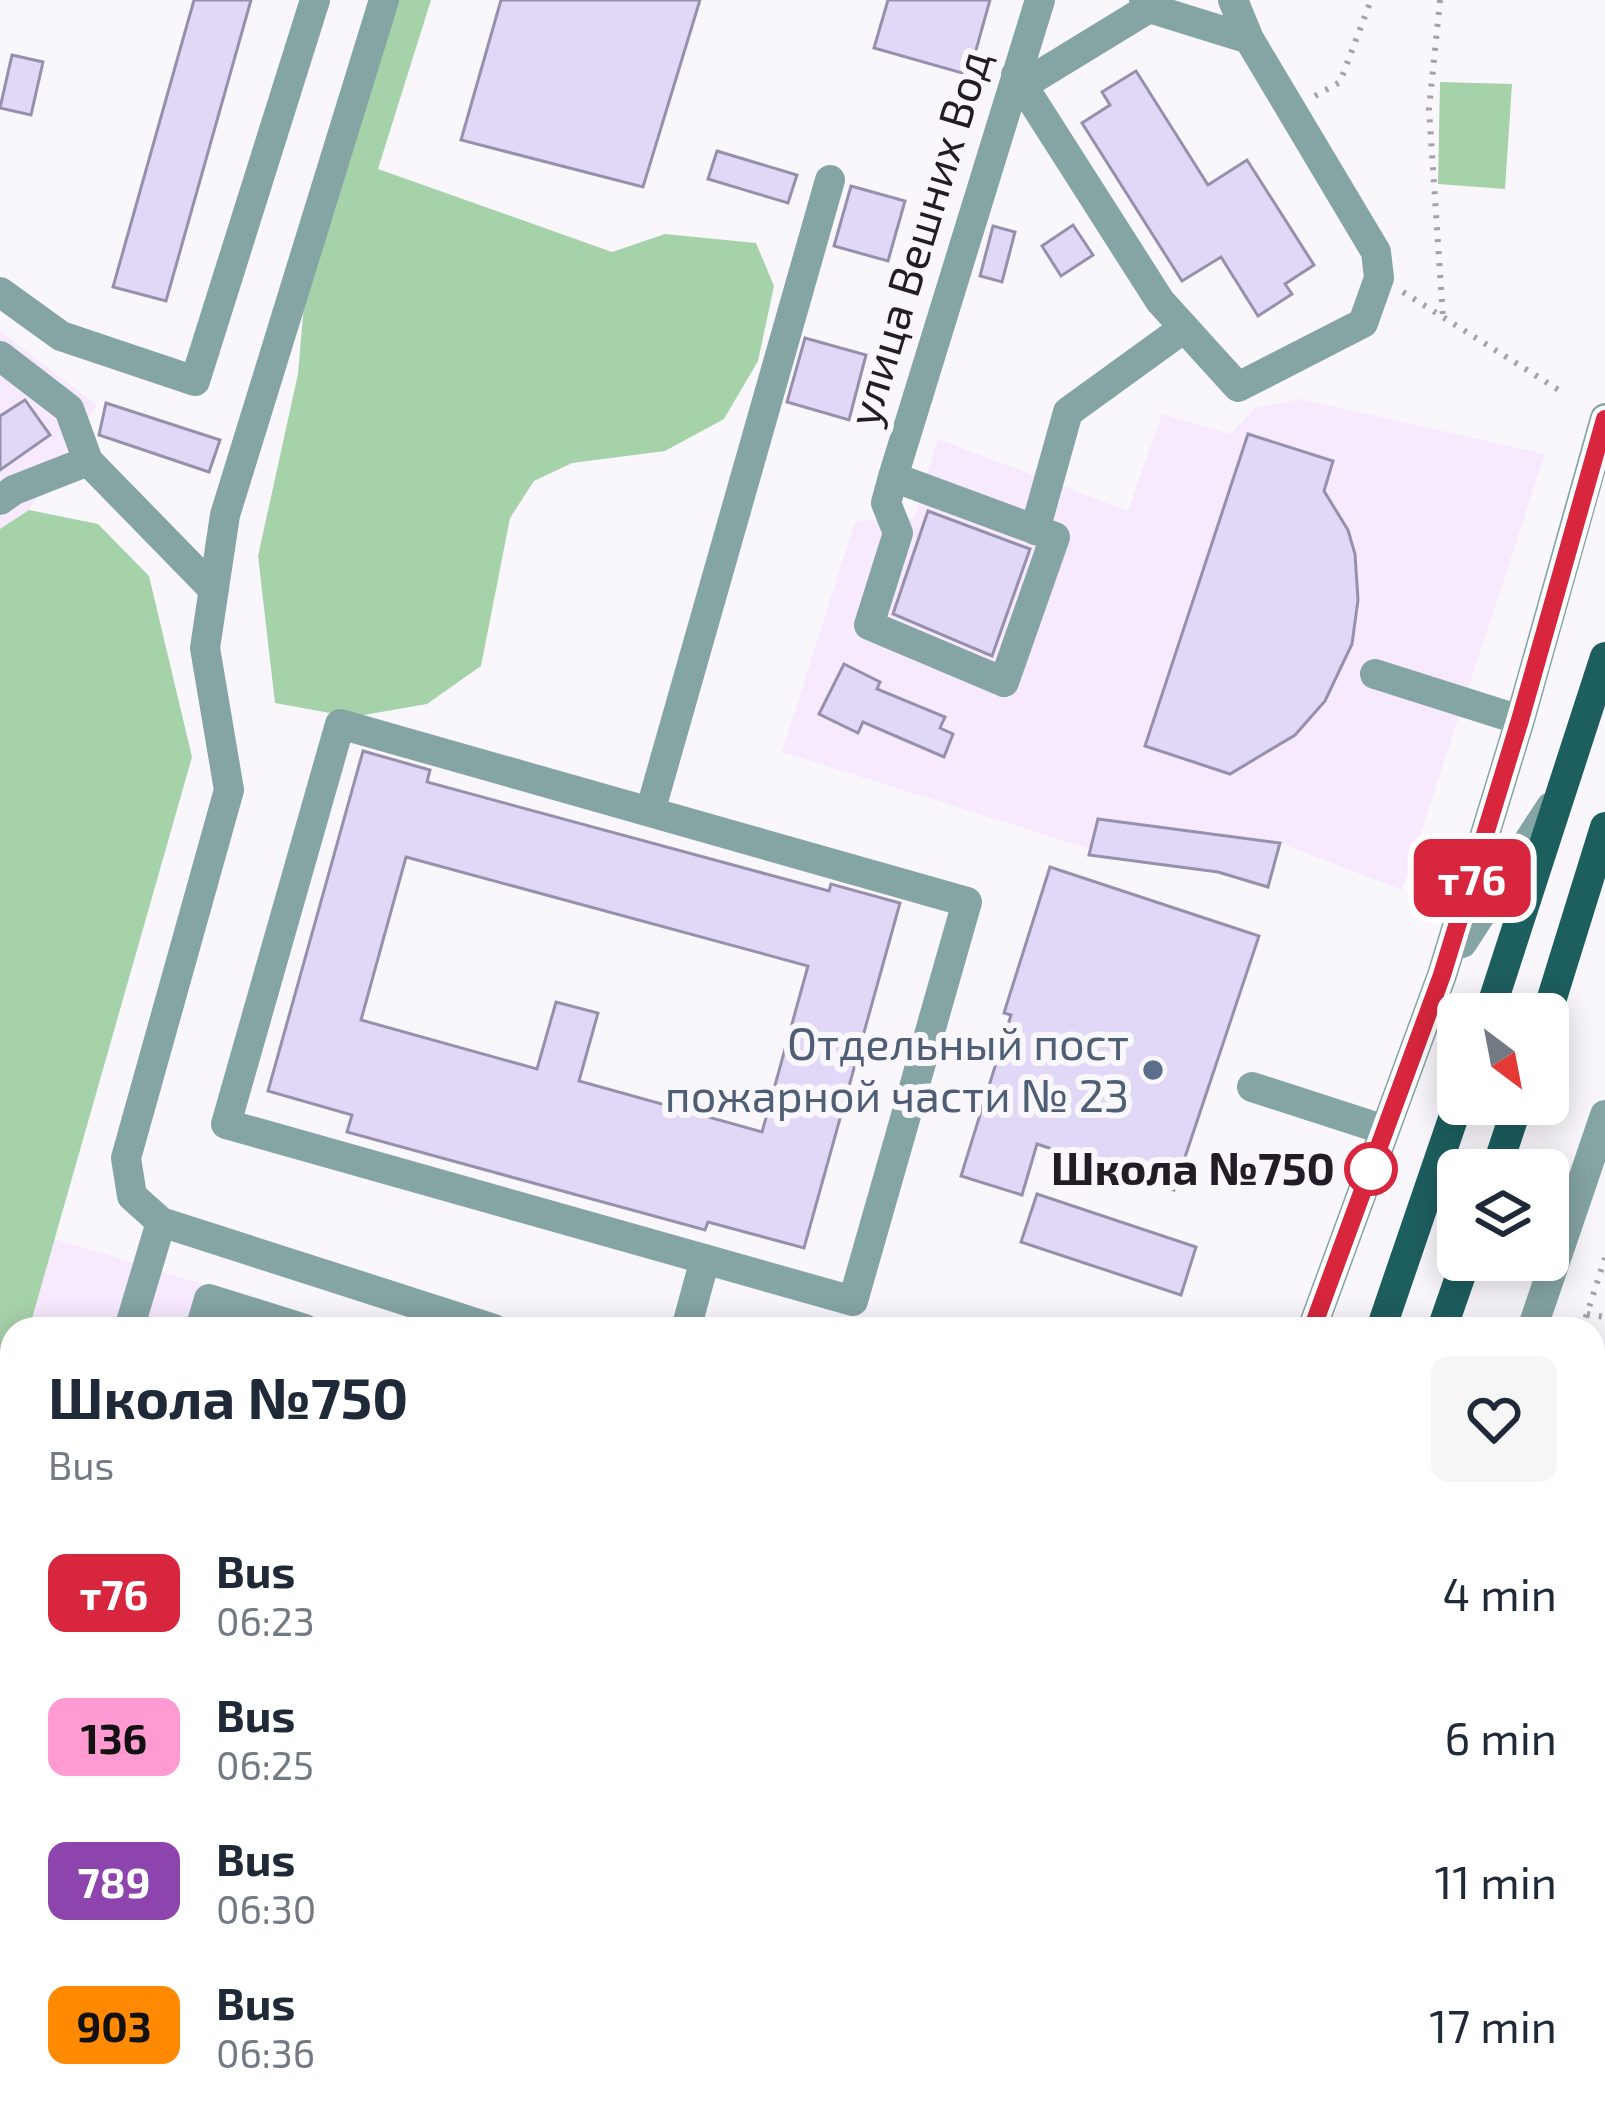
<!DOCTYPE html>
<html lang="en">
<head>
<meta charset="utf-8">
<style>
  :root { --surface:#fff; --page:#f6f6f7; --text:#1f2937; --muted:#747a83 }
  body { margin:0; font-family:"Exo 2",sans-serif; background:var(--page); color:var(--text); height:100vh; display:flex; flex-direction:column; font-size:45px; white-space:nowrap }
  * { box-sizing:border-box; margin:0 }
  p { font-size:39px; color:var(--muted) }
  .icon { flex:none; width:66px; height:66px; fill:none; stroke:currentColor; stroke-width:2; stroke-linecap:round; stroke-linejoin:round }
  .map { position:relative; flex:1; overflow:hidden }
  .side { position:absolute; left:0px; top:1317px; width:1605px; height:804px; display:flex; flex-direction:column; background:var(--surface); border-radius:36px 36px 0 0; box-shadow:0 6px 30px #0003 }
  .side>* { flex:none }
  .badge { padding:0 24px; border-radius:18px; font-size:42px; line-height:78px }
  .needle { width:78px; rotate:148deg }
  .fabs { position:absolute; left:1437px; top:993px; display:grid; gap:24px }
  .fabs a { display:grid; place-items:center; width:132px; height:132px; border-radius:18px; background:var(--surface); box-shadow:0 6px 30px #0003; font-size:60px }
  .map>.badge { position:absolute; translate:-50% -50%; box-shadow:0 0 0 6px #fff }
  .round { display:grid; place-items:center; flex:none; width:126px; height:126px; border-radius:18px; background:var(--page) }
  .head { display:flex; align-items:center; justify-content:space-between; height:204px; padding:0 48px }
  h1 { font-size:57px; font-weight:700; line-height:90px }
  ul { padding:0; list-style:none }
  li { display:flex; align-items:center; gap:36px; height:144px; padding:0 48px }
  li div { flex:1 }
  li b { display:block; font-size:45px }
  li em { font-style:normal }
  li .badge { min-width:132px; font-weight:700; text-align:center }
  .map>svg:first-child { display:block }
</style>
</head>
<body>
<div class="map">
<svg width="1605" height="2121" viewBox="0 0 1605 2121">
  <rect width="100%" height="100%" fill="#faf7fc"/>
  <path fill="#f7e9fe" d="M 0,331 L 97,405 L 29,510 L 0,529 Z
    M 1300,399 L 1545,454 L 1402,890 L 1280,843 L 1099,819 L 1090,849 L 782,752 L 855,521 L 914,518 L 938,439 L 1128,511 L 1162,414 L 1230,434 L 1255,408 Z
    M 54,1239 L 148,1267 L 345,1329 L 29,1329 Z
    M 12,1390 L 12,2109 L 672,2109 L 668,2121 L 0,2118 L 0,1433 Z"/>
  <path fill="#a6d2a9" d="M 393,0 L 431,0 L 378,169 L 612,252 L 665,234 L 756,243 L 774,286 L 758,361 L 724,419 L 665,451 L 572,463 L 534,481 L 510,518 L 481,666 L 427,704 L 352,717 L 275,703 L 258,556 L 298,374 L 306,281 Z
    M 1440,82 L 1512,84 L 1505,189 L 1438,184 Z
    M 29,510 L 98,524 L 149,576 L 192,757 L 29,1329 L 12,1329 L 12,1390 L 0,1433 L 0,529 Z"/>
  <path fill="#e0d8f6" stroke="#9790ac" stroke-width="3" fill-rule="evenodd" d="M 194,0 L 251,0 L 166,301 L 113,287 Z
    M 501,0 L 700,0 L 643,187 L 461,140 Z
    M 888,0 L 990,0 L 969,75 L 874,48 Z
    M 12,55 L 43,62 L 31,115 L 0,108 Z
    M 1136,71 L 1208,185 L 1247,160 L 1314,265 L 1285,284 L 1292,294 L 1258,316 L 1221,257 L 1182,281 L 1082,123 L 1110,105 L 1102,92 Z
    M 717,151 L 797,175 L 788,203 L 708,179 Z
    M 851,186 L 905,201 L 888,261 L 834,246 Z
    M 1073,225 L 1093,255 L 1061,276 L 1042,246 Z
    M 993,226 L 1015,232 L 1002,282 L 980,276 Z
    M 805,338 L 866,355 L 849,420 L 787,402 Z
    M 25,400 L 50,435 L 0,470 L 0,416 Z
    M 106,403 L 220,440 L 209,472 L 99,435 Z
    M 1248,434 L 1333,461 L 1324,491 L 1348,530 L 1355,554 L 1358,600 L 1352,644 L 1325,701 L 1295,735 L 1230,774 L 1145,746 Z
    M 928,511 L 1030,549 L 992,656 L 893,614 Z
    M 844,664 L 880,682 L 877,689 L 945,717 L 940,728 L 953,734 L 944,757 L 863,722 L 858,733 L 819,714 Z
    M 363,751 L 430,770 L 427,782 L 829,891 L 831,884 L 900,903 L 804,1248 L 708,1222 L 705,1230 L 347,1132 L 352,1115 L 268,1091 ZM 406,857 L 808,966 L 762,1132 L 579,1081 L 598,1013 L 556,1002 L 537,1069 L 361,1020 Z
    M 1098,819 L 1280,843 L 1268,887 L 1218,872 L 1089,855 Z
    M 1050,867 L 1259,936 L 1174,1190 L 1037,1144 L 1022,1195 L 961,1176 L 1011,1015 L 1004,1013 Z
    M 1037,1194 L 1196,1247 L 1181,1295 L 1021,1242 Z"/>
  <g fill="none" stroke-linecap="round" stroke-linejoin="round">
    <path stroke="#a5a1a8" stroke-width="6" stroke-dasharray="3 9" stroke-linecap="butt" d="M 1440,0 L 1429,109 L 1443,318
      M 1315,96 L 1340,82 L 1371,0
      M 1403,292 L 1562,392
      M 1587,1314 L 1605,1317
      M 1254,1323 L 1271,1329
      M 1582,1329 L 1605,1258
      M 1593,1479 L 1605,1474
      M 1593,1485 L 1605,1494
      M 1593,1591 L 1605,1598
      M 0,1941 L 12,1944
      M 0,1995 L 12,1951
      M 1593,2098 L 1605,2100
      M 21,2121 L 24,2109
      M 1316,2121 L 1320,2109"/>
    <path stroke="#85a4a4" stroke-width="30" d="M 384,0 L 225,515 L 205,648 L 229,790 L 126,1158 L 132,1196 L 161,1222 L 494,1329
      M 1233,0 L 1249,39
      M 1016,75 L 1160,301 L 1238,387 L 1363,323 L 1379,278 L 1376,252 L 1249,39 L 1149,8 L 1144,0
      M 1023,85 L 1149,8
      M 0,292 L 61,336 L 195,381 L 315,0
      M 0,356 L 69,409 L 88,461 L 214,590
      M 893,477 L 1055,537 L 1004,682 L 869,625 L 898,533 L 886,503 L 893,477 L 1040,0
      M 0,500 L 14,490 L 88,461
      M 1035,530 L 1068,412 L 1184,328
      M 1375,674 L 1520,720
      M 340,724 L 967,902 L 853,1301 L 226,1124 Z
      M 650,812 L 830,180
      M 1462,943 L 1551,807
      M 1252,1087 L 1385,1130
      M 129,1329 L 161,1222
      M 200,1329 L 209,1299 L 305,1329
      M 686,1329 L 705,1259
      M 1312,1329 L 1442,975 L 1520,720 L 1605,418
      M 1532,1329 L 1605,1115
      M 1593,1654 L 1605,1671
      M 0,1751 L 12,1712
      M 1593,1952 L 1605,1956
      M 286,2121 L 289,2109
      M 598,2121 L 602,2109
      M 1037,2121 L 1041,2109
      M 1271,2121 L 1275,2109"/>
    <path stroke="#1d5e5f" stroke-width="30" d="M 1489,1014 L 1605,657
      M 1547,1014 L 1605,827
      M 1496,1170 L 1518,1104
      M 1381,1329 L 1458,1104
      M 1442,1329 L 1466,1260
      M 1111,2121 L 1115,2109
      M 1171,2121 L 1175,2109"/>
  </g>
  <g fill="none" stroke-linecap="round" stroke-linejoin="round">
    <defs>
      <path id="line" d="M 1312,1329 L 1442,975 L 1520,720 L 1605,419"/>
    </defs>
    <use href="#line" stroke="#fff" stroke-width="27"/>
    <use href="#line" stroke="#d7263d" stroke-width="18"/>
  </g>
  <circle fill="#5c6f8a" stroke="#faf7fc" stroke-width="4.5" cx="1153" cy="1070" r="12"/>
  <circle fill="#fff" stroke="#d7263d" stroke-width="6" cx="1371" cy="1169" r="24"/>
  <g text-anchor="middle" stroke-width="12" stroke-linejoin="round" paint-order="stroke">
    <g font-size="45" fill="#231c26" stroke="#faf7fc">
      <text transform="translate(919 238) rotate(-73)" y="16">улица Вешних Вод</text>
    </g>
    <g font-size="45" fill="#4e5e75" stroke="#faf7fc" text-anchor="end">
      <text x="1129" y="1060">Отдельный пост<tspan x="1129" dy="52">пожарной части № 23</tspan></text>
    </g>
    <g font-size="45" font-weight="bold" fill="#231c26" stroke="#faf7fc" text-anchor="end">
      <text x="1335" y="1185">Школа №750</text>
    </g>
  </g>
</svg>
<div class="fabs">
<a><svg class="needle" viewBox="-14 -14 28 28"><path d="M0-13l5 13h-10z" fill="#e53935"/><path d="M0 13l5-13h-10z" fill="#747a83"/></svg></a>
<a><svg class="icon" aria-label="layers" viewBox="0 0 24 24"><path d="M12 4l9 5-9 5-9-5zM3 14l9 5 9-5"/></svg></a>
</div>
<b class="badge" style="left:1472px;top:878px;background:#d7263d;color:#fff">т76</b>
<section class="side">
<div class="head"><div><h1>Школа №750</h1><p>Bus</p></div><a class="round"><svg class="icon" aria-label="heart" viewBox="0 0 24 24"><path d="M12 20l-8-8c-3-5 5-10 8-4 3-6 11-1 8 4z"/></svg></a></div>
<ul>
<li><span class="badge" style="background:#d7263d;color:#fff">т76</span><div><b>Bus</b><p>06:23</p></div><em>4 min</em></li>
<li><span class="badge" style="background:#ff9ad2;color:#111">136</span><div><b>Bus</b><p>06:25</p></div><em>6 min</em></li>
<li><span class="badge" style="background:#8e44ad;color:#fff">789</span><div><b>Bus</b><p>06:30</p></div><em>11 min</em></li>
<li><span class="badge" style="background:#ff8900;color:#111">903</span><div><b>Bus</b><p>06:36</p></div><em>17 min</em></li>
</ul>
</section>
</div>
</body>
</html>
